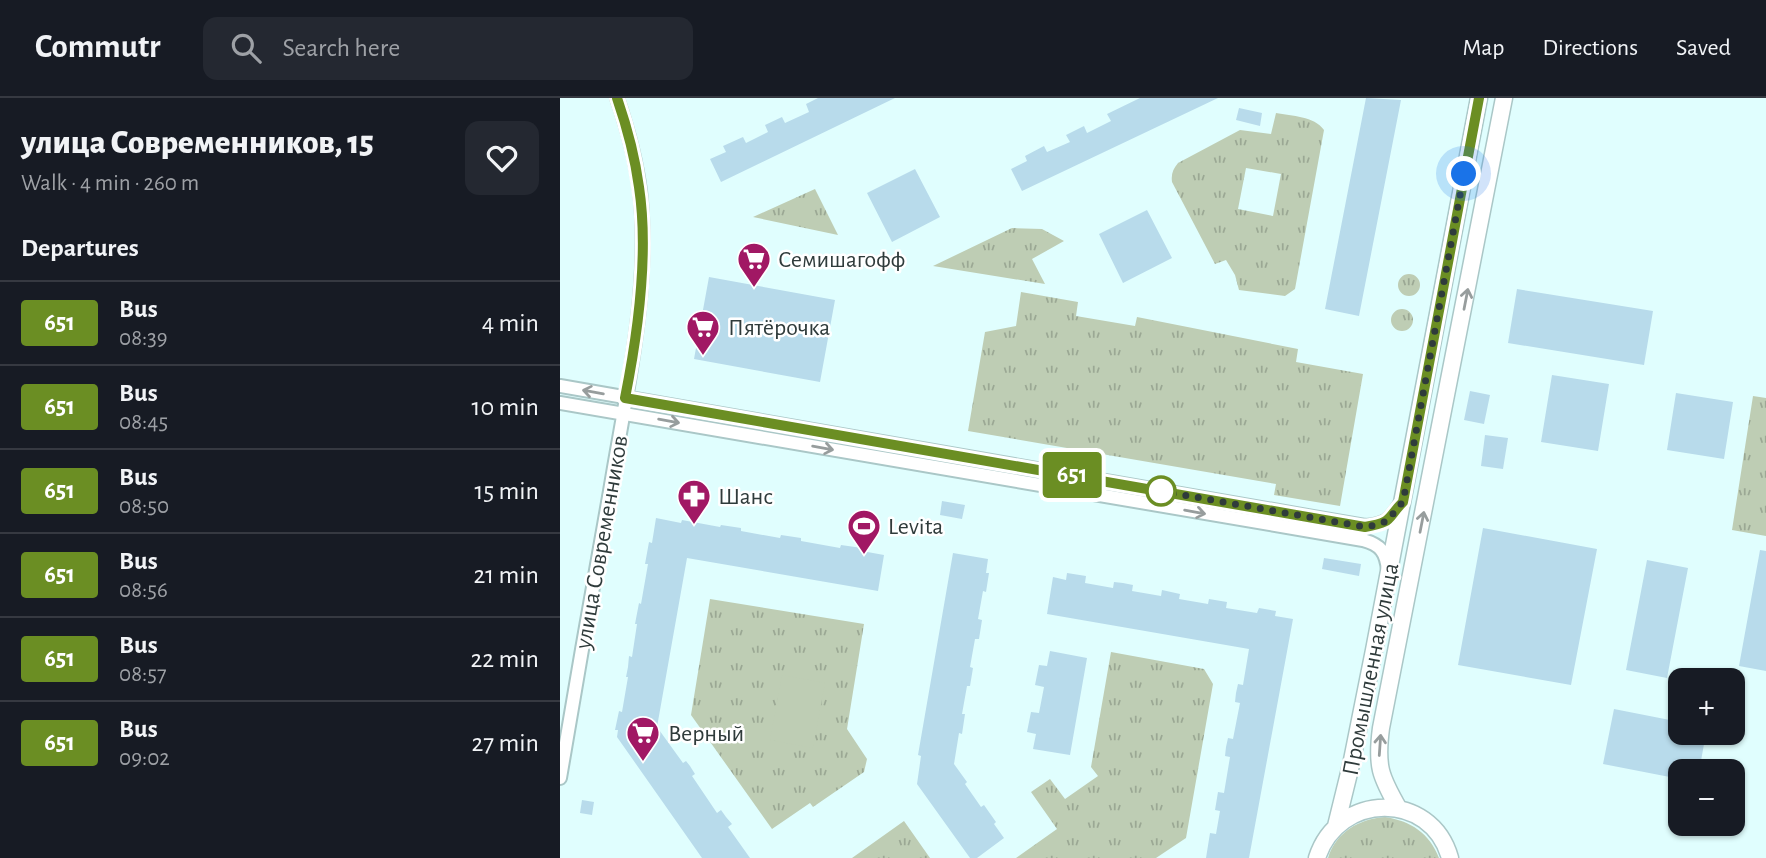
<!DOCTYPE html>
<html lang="en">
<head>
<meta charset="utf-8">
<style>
  :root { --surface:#171b24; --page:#242831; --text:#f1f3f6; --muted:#9ea1a6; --line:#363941 }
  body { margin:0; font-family:"Alegreya Sans",sans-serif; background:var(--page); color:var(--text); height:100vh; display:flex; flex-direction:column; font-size:26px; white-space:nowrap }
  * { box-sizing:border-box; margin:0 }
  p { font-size:23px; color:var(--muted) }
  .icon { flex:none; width:38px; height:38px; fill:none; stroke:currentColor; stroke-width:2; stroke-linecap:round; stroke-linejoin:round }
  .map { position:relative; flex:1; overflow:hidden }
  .panel { display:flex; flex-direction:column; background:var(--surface); width:560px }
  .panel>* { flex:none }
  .badge { padding:0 14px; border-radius:5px; font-size:24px; line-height:46px }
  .tools { position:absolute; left:1108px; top:570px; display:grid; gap:14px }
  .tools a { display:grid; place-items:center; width:77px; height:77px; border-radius:14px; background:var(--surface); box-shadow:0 2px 5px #0004; font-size:35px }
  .you { position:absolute; width:35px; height:35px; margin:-18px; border:5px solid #fff; border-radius:50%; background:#1a73e8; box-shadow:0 0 0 10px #1a73e833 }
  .map>.badge { position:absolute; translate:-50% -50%; box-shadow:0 0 0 4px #fff }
  h2 { padding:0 21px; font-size:26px; line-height:63px }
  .round { display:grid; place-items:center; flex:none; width:74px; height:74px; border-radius:14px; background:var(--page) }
  .head { display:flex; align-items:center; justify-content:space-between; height:119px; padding:0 21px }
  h1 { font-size:33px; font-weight:800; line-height:52px }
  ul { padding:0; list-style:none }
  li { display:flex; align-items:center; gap:21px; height:84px; padding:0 21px; border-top:2px solid var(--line) }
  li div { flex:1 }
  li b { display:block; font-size:26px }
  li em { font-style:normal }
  li .badge { min-width:77px; font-weight:700; text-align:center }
  header { display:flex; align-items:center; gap:42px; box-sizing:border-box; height:98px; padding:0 35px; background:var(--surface); border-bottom:2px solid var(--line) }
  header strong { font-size:33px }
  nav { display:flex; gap:38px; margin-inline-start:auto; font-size:24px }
  .search { width:490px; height:63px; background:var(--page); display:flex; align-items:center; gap:18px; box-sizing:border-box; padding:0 24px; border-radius:14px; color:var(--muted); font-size:26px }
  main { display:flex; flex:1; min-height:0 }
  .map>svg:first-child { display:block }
</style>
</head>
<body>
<header>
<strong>Commutr</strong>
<div class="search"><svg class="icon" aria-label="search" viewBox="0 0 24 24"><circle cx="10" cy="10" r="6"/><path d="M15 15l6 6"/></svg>Search here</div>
<nav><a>Map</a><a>Directions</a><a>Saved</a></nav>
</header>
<main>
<section class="panel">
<div class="head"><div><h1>улица Современников, 15</h1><p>Walk · 4 min · 260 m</p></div><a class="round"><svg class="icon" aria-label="heart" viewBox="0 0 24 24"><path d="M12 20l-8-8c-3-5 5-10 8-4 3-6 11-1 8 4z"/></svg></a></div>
<h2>Departures</h2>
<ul>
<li><span class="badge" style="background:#6b8e23;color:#fff">651</span><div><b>Bus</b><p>08:39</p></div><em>4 min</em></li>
<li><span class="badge" style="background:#6b8e23;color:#fff">651</span><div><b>Bus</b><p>08:45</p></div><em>10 min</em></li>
<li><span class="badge" style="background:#6b8e23;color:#fff">651</span><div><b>Bus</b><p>08:50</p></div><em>15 min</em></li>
<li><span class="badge" style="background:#6b8e23;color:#fff">651</span><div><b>Bus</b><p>08:56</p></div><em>21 min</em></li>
<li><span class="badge" style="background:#6b8e23;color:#fff">651</span><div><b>Bus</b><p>08:57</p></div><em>22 min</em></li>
<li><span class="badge" style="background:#6b8e23;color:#fff">651</span><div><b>Bus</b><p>09:02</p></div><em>27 min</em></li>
</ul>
</section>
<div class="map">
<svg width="1206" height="760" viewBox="0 0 1206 760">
  <defs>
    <pattern id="grass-tufts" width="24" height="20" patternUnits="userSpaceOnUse" patternTransform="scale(1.75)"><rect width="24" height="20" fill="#becdb4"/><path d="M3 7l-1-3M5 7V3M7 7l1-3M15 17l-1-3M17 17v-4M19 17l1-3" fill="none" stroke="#9ba894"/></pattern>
  </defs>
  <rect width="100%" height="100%" fill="#e0fefe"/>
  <path fill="url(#grass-tufts)" fill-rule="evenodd" d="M 716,15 C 732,18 754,18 764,32 L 735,191 L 725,198 L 679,192 L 675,177 L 666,162 L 655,166 L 612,84 C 611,76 613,71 618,65 L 680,32 L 711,36 ZM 686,70 L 721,76 L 713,118 L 678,111 Z
    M 255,91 L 278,137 L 193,119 Z
    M 452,130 L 482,131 L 504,143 L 472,161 L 485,186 L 373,168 Z
    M838 187a11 11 0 1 1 22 0a11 11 0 1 1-22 0Z
    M 461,194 L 518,204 L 516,218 L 575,228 L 577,219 L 738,251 L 736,264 L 803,276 L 780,408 L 714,397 L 716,386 L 408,333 L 425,234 L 456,228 Z
    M831 222a11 11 0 1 1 22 0a11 11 0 1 1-22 0Z
    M 1193,298 L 1206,300 L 1206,438 L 1172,432 Z
    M 150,501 L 304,526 L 287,631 L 307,661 L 304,674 L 253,709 L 250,705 L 212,731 L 131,617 Z
    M 551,554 L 644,571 L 653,586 L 626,740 L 596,760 L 456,760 L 497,731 L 471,694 L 490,681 L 505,701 L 538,678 L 531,669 Z
    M 825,719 C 851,723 869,735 879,760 L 768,760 C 776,734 799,721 825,719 Z
    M 344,723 L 370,760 L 292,760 Z"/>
  <path fill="#becdb4" d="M 222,577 L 265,585 L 253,650 L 210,642 Z"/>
  <path fill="#b8dbeb" d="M 258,0 L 335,0 L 161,84 L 150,61 L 166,54 L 163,48 L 183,39 L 186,45 L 208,34 L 205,27 L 222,19 L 225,25 L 249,14 L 246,6 Z
    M 580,0 L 658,0 L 462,93 L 451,71 L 467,63 L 465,58 L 484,48 L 487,54 L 510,44 L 506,37 L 524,28 L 527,35 L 551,23 L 547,16 Z
    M 806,0 L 841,2 L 799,218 L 765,211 Z
    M 679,10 L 702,15 L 700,28 L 676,22 Z
    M 355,71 L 380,119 L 332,144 L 307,95 Z
    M 587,112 L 612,160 L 563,185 L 539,136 Z
    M 149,179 L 275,202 L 260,284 L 134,261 Z
    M 957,191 L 1093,213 L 1084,267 L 948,245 Z
    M 992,277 L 1049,286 L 1038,353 L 981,344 Z
    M 910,293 L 930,297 L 924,326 L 904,322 Z
    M 1116,295 L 1173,304 L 1164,361 L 1107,352 Z
    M 925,337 L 948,340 L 943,371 L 921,368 Z
    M 382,403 L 405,407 L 402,421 L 380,417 Z
    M 96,420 L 121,425 L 122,422 L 160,429 L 161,427 L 181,430 L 181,433 L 220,440 L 221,437 L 241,440 L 241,443 L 280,450 L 281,447 L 302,450 L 302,453 L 324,457 L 318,493 L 127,460 L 97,629 L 123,665 L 126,663 L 130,668 L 135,676 L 132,678 L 157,715 L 161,712 L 166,719 L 172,726 L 168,729 L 190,760 L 142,760 L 57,639 L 58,632 L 55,632 L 59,613 L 62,614 L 68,579 L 66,579 L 68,569 L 69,558 L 72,559 L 77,526 L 75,526 L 79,505 L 81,506 L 88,466 L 85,466 L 89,444 L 92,445 Z
    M 923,430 L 1037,451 L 1011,587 L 898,567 Z
    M 1200,452 L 1206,453 L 1206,573 L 1179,568 Z
    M 393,455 L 428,461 L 426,475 L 429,475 L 426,494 L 423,493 L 418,521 L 422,522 L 419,541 L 415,541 L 410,569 L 413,570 L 410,588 L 407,588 L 402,616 L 405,616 L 402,636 L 399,635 L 394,666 L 407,684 L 405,686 L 421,709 L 424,707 L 436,724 L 434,726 L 444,740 L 417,760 L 410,760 L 357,686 L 361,658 L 358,657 Z
    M 764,460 L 801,466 L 799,478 L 762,471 Z
    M 1087,462 L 1128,470 L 1107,580 L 1066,572 Z
    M 507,475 L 526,478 L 525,485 L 553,490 L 554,484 L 563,485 L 573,487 L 572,493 L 601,498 L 602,492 L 620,496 L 619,501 L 648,506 L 649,501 L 667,504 L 666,510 L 697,515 L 699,510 L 716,513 L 715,518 L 733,521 L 689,760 L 646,760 L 650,735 L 656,736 L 660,713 L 655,712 L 658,694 L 664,695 L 670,659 L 665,658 L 666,649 L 668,640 L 673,641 L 680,605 L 675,604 L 676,595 L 678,586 L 683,587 L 689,551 L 487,516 L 493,479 L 506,482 Z
    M 490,553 L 527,560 L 510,657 L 473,651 L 476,636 L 467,634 L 471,614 L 479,615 L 484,589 L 475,587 L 479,567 L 487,568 Z
    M 1054,611 L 1120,624 L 1120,635 L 1146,635 L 1139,674 L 1120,674 L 1120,681 L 1043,666 Z
    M 22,702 L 34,704 L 32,717 L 20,715 Z"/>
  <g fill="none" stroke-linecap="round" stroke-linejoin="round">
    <defs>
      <path id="minor" d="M 0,288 L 805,428 C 825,426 829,423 840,406
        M 0,305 L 803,442 C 821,447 826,454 828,472
        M 0,680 C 16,584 33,489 50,393 C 66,295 91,191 80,93 C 76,62 67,29 57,0"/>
      <path id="tertiary" d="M 839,711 C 820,678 816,668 821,630 L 944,0
        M 776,728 L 791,667 L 814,552 L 919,0
        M 757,760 C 778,694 871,692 890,760"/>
    </defs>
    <use href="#minor" stroke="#aac7c7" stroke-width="16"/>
    <use href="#tertiary" stroke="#aac7c7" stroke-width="19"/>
    <use href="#minor" stroke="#fff" stroke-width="12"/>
    <use href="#tertiary" stroke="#fff" stroke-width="16"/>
  </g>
  <defs><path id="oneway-shaft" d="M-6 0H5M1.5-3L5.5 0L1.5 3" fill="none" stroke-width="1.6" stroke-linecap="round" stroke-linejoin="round" transform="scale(1.75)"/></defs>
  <g stroke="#979d9d">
    <use href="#oneway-shaft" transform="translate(906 201) rotate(-79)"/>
    <use href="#oneway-shaft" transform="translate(33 294) rotate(-170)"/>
    <use href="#oneway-shaft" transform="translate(109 323) rotate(10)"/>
    <use href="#oneway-shaft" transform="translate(263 350) rotate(10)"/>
    <use href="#oneway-shaft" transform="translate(635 414) rotate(10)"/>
    <use href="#oneway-shaft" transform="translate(862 424) rotate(-79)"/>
    <use href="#oneway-shaft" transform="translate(820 647) rotate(-86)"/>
  </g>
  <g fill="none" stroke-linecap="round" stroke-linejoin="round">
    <defs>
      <path id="line" d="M 57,0 C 67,29 75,59 79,89 C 89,155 78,235 65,300 L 805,429 C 834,424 826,421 843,404 L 919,0"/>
    </defs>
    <use href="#line" stroke="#fff" stroke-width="16"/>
    <use href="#line" stroke="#6b8e23" stroke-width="10"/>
    <path stroke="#2f3b3b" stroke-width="7" stroke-dasharray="0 12.6" d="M 601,393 L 805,429 C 834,424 826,421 843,404 L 904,76"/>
  </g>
  <defs>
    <symbol id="supermarket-pin" viewBox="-11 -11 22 30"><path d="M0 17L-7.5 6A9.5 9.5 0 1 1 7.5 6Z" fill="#a11864" stroke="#fff"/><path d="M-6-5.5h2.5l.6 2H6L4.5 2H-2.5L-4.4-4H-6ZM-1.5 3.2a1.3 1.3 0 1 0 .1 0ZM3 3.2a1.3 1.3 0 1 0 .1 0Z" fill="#fff"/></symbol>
    <symbol id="pharmacy-pin" viewBox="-11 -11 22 30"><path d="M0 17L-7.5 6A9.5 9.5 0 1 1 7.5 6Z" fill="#a11864" stroke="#fff"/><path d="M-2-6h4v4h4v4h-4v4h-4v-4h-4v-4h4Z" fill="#fff"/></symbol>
    <symbol id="stadium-pin" viewBox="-11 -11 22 30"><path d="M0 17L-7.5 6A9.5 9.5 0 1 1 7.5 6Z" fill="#a11864" stroke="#fff"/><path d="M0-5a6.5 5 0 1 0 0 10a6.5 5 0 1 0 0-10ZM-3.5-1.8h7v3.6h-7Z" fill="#fff"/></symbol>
  </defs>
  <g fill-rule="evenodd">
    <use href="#supermarket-pin" x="175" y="142" width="38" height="52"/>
    <use href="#supermarket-pin" x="124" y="210" width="38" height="52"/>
    <use href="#pharmacy-pin" x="115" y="379" width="38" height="52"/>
    <use href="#stadium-pin" x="285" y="409" width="38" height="52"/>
    <use href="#supermarket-pin" x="64" y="616" width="38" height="52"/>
  </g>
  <circle fill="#fff" stroke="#6b8e23" stroke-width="3.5" cx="601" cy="393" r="14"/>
  <g text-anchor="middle" stroke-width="5" stroke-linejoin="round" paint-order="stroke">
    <g font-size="24" fill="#2f3b3b" stroke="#fff" text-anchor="start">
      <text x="218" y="169">Семишагофф</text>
      <text x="168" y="237">Пятёрочка</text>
      <text x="158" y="406">Шанс</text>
      <text x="328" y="436">Levita</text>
      <text x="108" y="643">Верный</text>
    </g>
    <g font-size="24" fill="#2f3b3b" stroke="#fff">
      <text transform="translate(41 444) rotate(-80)" y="8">улица Современников</text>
      <text transform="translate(810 571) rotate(-79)" y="8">Промышленная улица</text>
    </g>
  </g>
</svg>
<div class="tools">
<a>+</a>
<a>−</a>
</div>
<div class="you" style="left:904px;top:76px"></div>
<b class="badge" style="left:512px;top:377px;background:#6b8e23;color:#fff">651</b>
</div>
</main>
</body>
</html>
